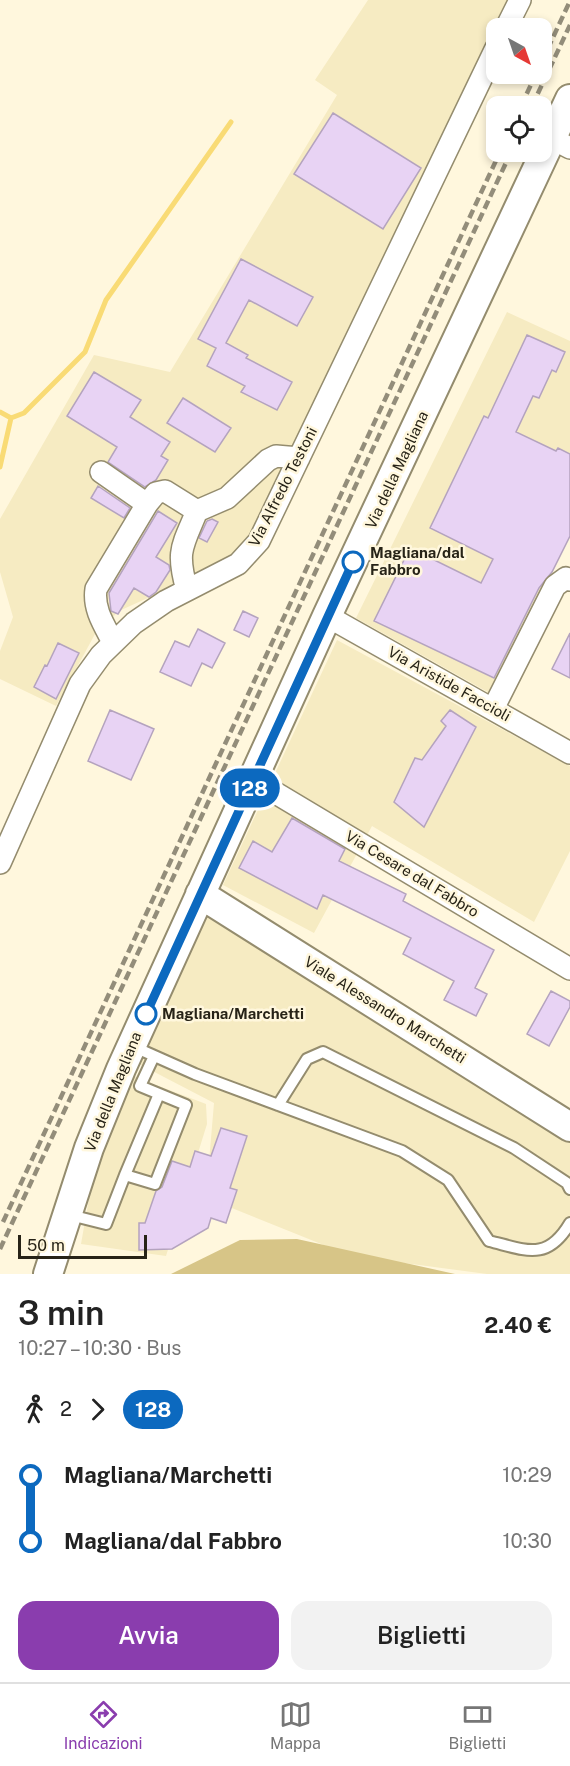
<!DOCTYPE html>
<html lang="it">
<head>
<meta charset="utf-8">
<style>
  :root { --surface:#fff; --page:#f2f2f2; --text:#222; --muted:#767676; --line:#e0e0e0; --accent:#8a3dae }
  body { margin:0; font-family:"Public Sans",sans-serif; background:var(--page); color:var(--text); height:100vh; display:flex; flex-direction:column; font-size:22px; white-space:nowrap }
  * { box-sizing:border-box; margin:0 }
  p { font-size:20px; color:var(--muted) }
  .icon { flex:none; width:33px; height:33px; fill:none; stroke:currentColor; stroke-width:2; stroke-linecap:round; stroke-linejoin:round }
  .map { position:relative; height:1274px; overflow:hidden }
  .panel { display:flex; flex-direction:column; background:var(--surface); flex:1 }
  .panel>* { flex:none }
  .badge { padding:0 12px; border-radius:20px; font-size:21px; line-height:39px }
  .needle { width:39px; rotate:140deg }
  .buttons { position:absolute; left:486px; top:18px; display:grid; gap:12px }
  .buttons a { display:grid; place-items:center; width:66px; height:66px; border-radius:12px; background:var(--surface); box-shadow:0 3px 9px #0003; font-size:30px }
  .scale { position:absolute; left:18px; bottom:15px; width:129px; box-sizing:border-box; padding-left:6px; border:3px solid #272317; border-top:0; font-size:16px; line-height:21px; white-space:nowrap; color:#272317; -webkit-text-stroke:4px #fff7dd; paint-order:stroke }
  .map>.badge { position:absolute; translate:-50% -50%; box-shadow:0 0 0 3px #fff }
  .legs { display:flex; align-items:center; gap:9px; height:66px; padding:0 18px; font-size:20px }
  .legs p { margin-inline-start:auto }
  .headline { display:flex; align-items:center; justify-content:space-between; height:102px; padding:0 18px }
  h1 { font-size:33px; font-weight:600; line-height:45px }
  .action { display:flex; gap:12px; margin-top:auto; padding:12px 18px }
  .action a { flex:1; height:69px; border-radius:18px; background:var(--accent); color:#fff; font-size:24px; font-weight:600; line-height:69px; text-align:center }
  .action a+a { background:var(--page); color:var(--text) }
  ul { padding:0 18px; list-style:none }
  li { display:flex; align-items:center; gap:21px; height:66px; font-size:22px }
  li i { display:grid; place-items:center; width:9px; height:100%; margin:0 8px; background:currentColor }
  li i::after { content:''; width:15px; height:15px; margin:-8px; border:4px solid; border-radius:50%; background:var(--surface) }
  li p { margin-inline-start:auto }
  li:first-child i { background:linear-gradient(#0000 50%,currentColor 0) }
  li:last-child i { background:linear-gradient(currentColor 50%,#0000 0) }
  .dock { display:flex; justify-content:space-around; align-items:center; height:84px; border-top:2px solid var(--line); background:var(--surface); font-size:16px; color:var(--muted) }
  .dock a { display:grid; justify-items:center; gap:3px }
  .dock .on { color:var(--accent) }
  .map>svg:first-child { display:block }
</style>
</head>
<body>
<div class="map">
<svg width="570" height="1274" viewBox="0 0 570 1274">
  <rect width="100%" height="100%" fill="#fff7dd"/>
  <path fill="#f6ebc2" d="M 368,0 L 513,0 L 496,28 L 496,35 L 254,534 L 227,562 L 119,611 L 95,634 L 56,706 L 0,679 L 0,651 L 13,617 L 0,572 L 0,519 L 94,355 L 170,372 L 337,95 L 315,80 Z
    M 507,312 L 570,341 L 570,536 L 493,695 L 356,618 Z
    M 337,640 L 570,766 L 570,851 L 534,922 L 372,826 L 314,933 L 223,885 Z
    M 207,917 L 570,1142 L 570,1274 L 487,1274 L 351,1256 L 202,1196 L 209,1162 L 214,1103 L 139,1064 Z
    M 130,1075 L 206,1104 L 207,1124 L 166,1256 L 81,1244 L 92,1181 Z"/>
  <path fill="#d7c587" d="M 297,1239 L 455,1274 L 171,1274 L 240,1240 Z"/>
  <g fill="none" stroke-linecap="round" stroke-linejoin="round">
    <path stroke="#f9db75" stroke-width="5" d="M 0,412 L 11,418 L 24,413 L 85,352 L 106,300 L 231,122
      M 0,467 L 11,418"/>
  </g>
  <path fill="#e8d3f4" stroke="#b4a3be" stroke-width="1.5" d="M 333,113 L 421,168 L 383,229 L 294,174 Z
    M 241,259 L 313,297 L 297,326 L 249,300 L 226,343 L 248,355 L 246,358 L 292,382 L 277,410 L 241,392 L 245,386 L 207,366 L 216,348 L 198,339 Z
    M 527,335 L 565,352 L 556,372 L 552,370 L 539,398 L 533,396 L 516,432 L 556,451 L 558,448 L 570,454 L 570,536 L 552,572 L 539,588 L 494,678 L 374,621 L 410,548 L 481,583 L 493,559 L 430,528 L 484,416 L 488,418 Z
    M 94,372 L 141,400 L 130,417 L 170,442 L 161,456 L 168,460 L 156,480 L 145,487 L 108,462 L 117,447 L 67,416 Z
    M 183,398 L 231,428 L 215,452 L 167,423 Z
    M 98,486 L 130,508 L 124,518 L 91,498 Z
    M 158,511 L 177,523 L 156,557 L 169,565 L 170,570 L 156,592 L 149,597 L 134,588 L 118,614 L 111,611 L 109,593 Z
    M 212,519 L 218,522 L 207,542 L 199,538 L 207,521 Z
    M 243,611 L 258,618 L 249,637 L 234,630 Z
    M 198,629 L 225,643 L 212,668 L 202,663 L 191,686 L 160,672 L 175,641 L 189,647 Z
    M 570,633 L 570,678 L 552,669 Z
    M 58,643 L 79,653 L 56,699 L 34,687 L 45,665 L 47,666 Z
    M 110,710 L 154,729 L 131,780 L 88,761 Z
    M 450,710 L 476,727 L 424,827 L 394,802 L 415,758 L 422,760 L 446,726 L 441,721 Z
    M 292,818 L 345,849 L 339,861 L 406,894 L 403,901 L 494,950 L 475,988 L 487,994 L 476,1016 L 444,1000 L 454,981 L 403,954 L 411,938 L 323,895 L 317,909 L 239,868 L 253,841 L 272,852 Z
    M 551,991 L 570,1001 L 570,1007 L 549,1046 L 527,1034 Z
    M 221,1128 L 247,1136 L 230,1188 L 237,1190 L 226,1223 L 211,1218 L 208,1228 L 172,1249 L 139,1250 L 139,1223 L 145,1223 L 156,1191 L 162,1187 L 172,1161 L 190,1167 L 195,1151 L 211,1156 Z"/>
  <g fill="none" stroke-linecap="round" stroke-linejoin="round">
    <defs>
      <path id="lane" d="M 132,1046 L 195,1074 L 402,1151 L 448,1180 L 489,1241 C 526,1250 547,1262 570,1223
        M 154,1056 L 140,1086 L 186,1105 L 155,1184 L 125,1175 L 159,1094
        M 278,1105 L 307,1059 L 323,1052 L 514,1148 L 567,1183 L 570,1189
        M 70,1215 L 106,1224 L 125,1175"/>
      <path id="street" d="M 506,28 L 520,0
        M 551,138 L 570,148
        M 101,472 L 147,504
        M 187,590 C 176,551 182,547 197,511
        M 327,616 L 570,753
        M 113,642 C 104,625 93,609 96,589 L 147,504 L 156,493 L 165,491 L 197,511 L 227,498 L 268,460 L 276,456 L 299,458
        M 493,709 L 555,586 L 566,578 L 570,580
        M 254,780 L 570,969
        M 0,863 L 80,684 L 101,655 L 134,623 L 166,601 L 238,564 L 259,541 L 496,48"/>
      <path id="secondary" d="M 200,894 L 570,1127
        M 48,1274 L 89,1148 L 121,1069 L 327,616 L 570,99"/>
    </defs>
    <use href="#lane" stroke="#948c6e" stroke-width="14"/>
    <use href="#street" stroke="#948c6e" stroke-width="24"/>
    <use href="#secondary" stroke="#948c6e" stroke-width="32"/>
    <use href="#lane" stroke="#fff" stroke-width="10"/>
    <use href="#street" stroke="#fff" stroke-width="21"/>
    <use href="#secondary" stroke="#fff" stroke-width="28"/>
    <path stroke="#938d7a" stroke-width="4.5" stroke-dasharray="9 4.5" stroke-linecap="butt" d="M 542,61 L 570,1
      M 521,106 L 536,74
      M 532,106 L 570,25
      M 3,1222 L 500,152
      M 0,1249 L 511,152"/>
  </g>
  <g fill="none" stroke-linecap="round" stroke-linejoin="round">
    <defs>
      <path id="line-1" d="M 146,1014 L 353,562"/>
    </defs>
    <use href="#line-1" stroke="#fff" stroke-width="14"/>
    <use href="#line-1" stroke="#0c69bf" stroke-width="9"/>
  </g>
  <g fill="#fff" stroke="#0c69bf" stroke-width="3">
    <circle cx="353" cy="562" r="10"/>
    <circle cx="146" cy="1014" r="10"/>
  </g>
  <g text-anchor="middle" stroke-width="5" stroke-linejoin="round" paint-order="stroke">
    <g font-size="15" fill="#272317" stroke="#fff7dd">
      <text transform="translate(397 470) rotate(-65)" y="5">Via della Magliana</text>
      <text transform="translate(283 487) rotate(-63)" y="5">Via Alfredo Testoni</text>
      <text transform="translate(449 684) rotate(29)" y="5">Via Aristide Faccioli</text>
      <text transform="translate(412 874) rotate(31)" y="5">Via Cesare dal Fabbro</text>
      <text transform="translate(385 1010) rotate(32)" y="5">Viale Alessandro Marchetti</text>
      <text transform="translate(113 1092) rotate(-68)" y="5">Via della Magliana</text>
    </g>
    <g font-size="15" font-weight="bold" fill="#272317" stroke="#fff7dd" text-anchor="start">
      <text x="370" y="558">Magliana/dal<tspan x="370" dy="17">Fabbro</tspan></text>
      <text x="162" y="1019">Magliana/Marchetti</text>
    </g>
  </g>
</svg>
<div class="buttons">
<a><svg class="needle" viewBox="-14 -14 28 28"><path d="M0-13l5 13h-10z" fill="#e53935"/><path d="M0 13l5-13h-10z" fill="#767676"/></svg></a>
<a><svg class="icon" aria-label="locate" viewBox="0 0 24 24"><circle cx="12" cy="12" r="6"/><path d="M12 2v4M12 18v4M2 12h4M18 12h4"/></svg></a>
</div>
<div class="scale">50 m</div>
<b class="badge" style="left:250px;top:788px;background:#0c69bf;color:#fff">128</b>
</div>
<section class="panel">
<div class="headline"><div><h1>3 min</h1><p>10:27 – 10:30 · Bus</p></div><b>2.40 €</b></div>
<div class="legs"><svg class="icon" aria-label="walk" viewBox="0 0 24 24"><circle cx="13" cy="4" r="2"/><path d="M13 8l-2 6 4 7M11 14l-3 7M7 12l3-4h3l4 4"/></svg>2<svg class="icon" aria-label="forward" viewBox="0 0 24 24"><path d="M9 5l7 7-7 7"/></svg><b class="badge" style="background:#0c69bf;color:#fff">128</b></div>
<ul>
<li><i style="color:#0c69bf"></i><b>Magliana/Marchetti</b><p>10:29</p></li>
<li><i style="color:#0c69bf"></i><b>Magliana/dal Fabbro</b><p>10:30</p></li>
</ul>
<div class="action"><a>Avvia</a><a>Biglietti</a></div>
</section>
<nav class="dock">
<a class="on"><svg class="icon" aria-label="directions" viewBox="0 0 24 24"><path d="M12 3l9 9-9 9-9-9zM9 14v-3h6M13 9l2 2-2 2"/></svg>Indicazioni</a>
<a><svg class="icon" aria-label="map" viewBox="0 0 24 24"><path d="M3 6l6-2 6 2 6-2v14l-6 2-6-2-6 2zM9 4v14M15 6v14"/></svg>Mappa</a>
<a><svg class="icon" aria-label="tickets" viewBox="0 0 24 24"><path d="M3 7h18v10H3zM15 7v10"/></svg>Biglietti</a>
</nav>
</body>
</html>
